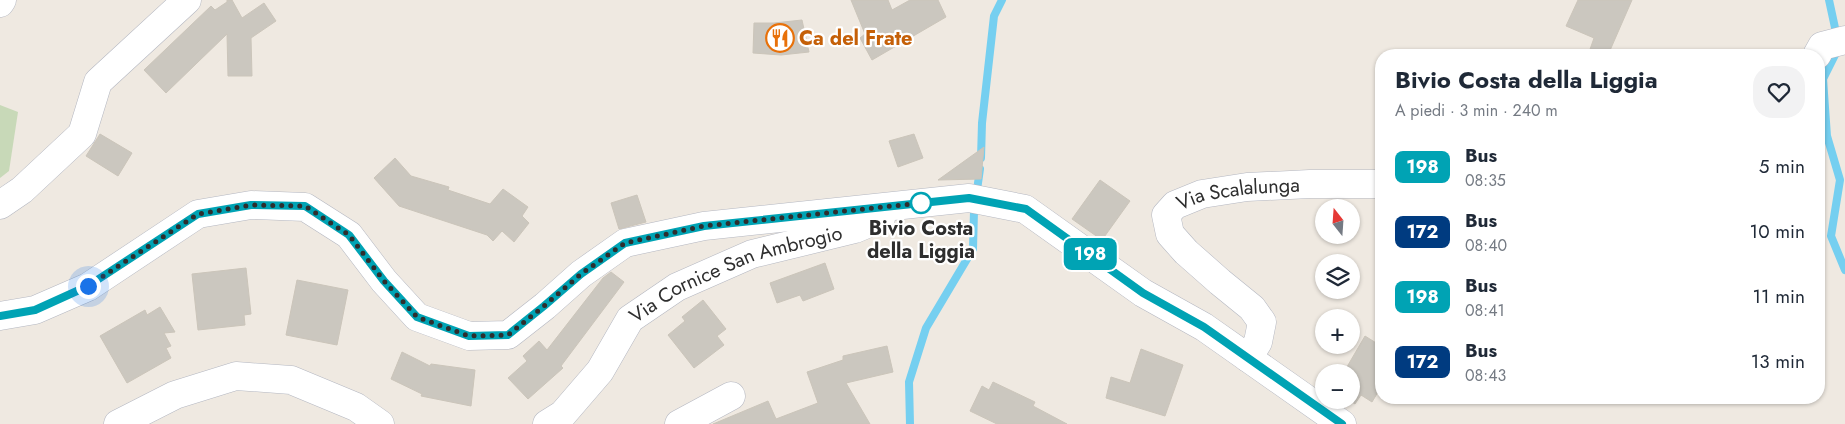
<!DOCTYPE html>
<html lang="it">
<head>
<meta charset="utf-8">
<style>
  :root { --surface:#fff; --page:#f2f2f3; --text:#1f2937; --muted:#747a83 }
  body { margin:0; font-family:Jost,sans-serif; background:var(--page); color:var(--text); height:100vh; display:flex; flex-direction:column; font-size:19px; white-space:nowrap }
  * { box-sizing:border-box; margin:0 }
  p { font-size:16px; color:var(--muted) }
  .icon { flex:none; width:28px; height:28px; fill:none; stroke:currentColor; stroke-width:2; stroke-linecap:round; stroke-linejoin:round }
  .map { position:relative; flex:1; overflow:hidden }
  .drawer { position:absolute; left:1375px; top:49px; width:450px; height:355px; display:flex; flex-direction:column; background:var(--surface); border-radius:20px; box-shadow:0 1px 4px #0004 }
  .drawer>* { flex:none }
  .badge { padding:0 10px; border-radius:8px; font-size:18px; line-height:32px }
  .needle { width:32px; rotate:343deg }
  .controls { position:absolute; left:1315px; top:199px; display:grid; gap:10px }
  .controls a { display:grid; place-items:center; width:45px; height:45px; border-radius:50%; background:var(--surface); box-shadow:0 1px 4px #0004; font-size:25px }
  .you { position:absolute; width:25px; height:25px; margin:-12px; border:4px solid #fff; border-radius:50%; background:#1a73e8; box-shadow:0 0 0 8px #1a73e833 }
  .map>.badge { position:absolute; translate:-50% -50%; box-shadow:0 0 0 2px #fff }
  .round { display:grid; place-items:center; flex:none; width:52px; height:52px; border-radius:20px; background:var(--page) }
  .summary { display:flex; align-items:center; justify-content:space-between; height:85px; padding:0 20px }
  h1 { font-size:24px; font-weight:700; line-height:38px }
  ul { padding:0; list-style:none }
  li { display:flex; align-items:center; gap:15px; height:65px; padding:0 20px }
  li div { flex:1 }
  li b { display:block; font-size:19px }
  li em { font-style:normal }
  li .badge { min-width:55px; font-weight:700; text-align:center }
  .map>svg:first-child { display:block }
</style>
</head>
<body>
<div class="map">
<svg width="1845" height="424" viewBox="0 0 1845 424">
  <rect width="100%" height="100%" fill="#efe9e1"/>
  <path fill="#c8d9b8" d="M 0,105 L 18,112 L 9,171 L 0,178 Z"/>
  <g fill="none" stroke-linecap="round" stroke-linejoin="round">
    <path stroke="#75cff0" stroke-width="8" d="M 1829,0 L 1837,37
      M 1838,49 L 1823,79 L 1827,136 L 1840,180 L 1831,236 L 1845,270
      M 981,158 L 982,123 L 994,16 L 1002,0
      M 910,424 L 909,382 L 926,328 L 973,249 L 974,211 L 980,169"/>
  </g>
  <path fill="#cbc7bf" stroke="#cbc5ba" d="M 227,0 L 232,0 L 242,18 L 264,3 L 276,21 L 251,38 L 252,76 L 228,76 L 227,34 L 166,93 L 144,70 L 211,6 L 215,10 L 227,2 Z
    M 851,0 L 888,0 L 892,10 L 910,0 L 938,0 L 946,17 L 872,60 L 860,38 L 865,34 Z
    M 1578,0 L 1632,0 L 1608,55 L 1588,55 L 1594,38 L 1566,26 Z
    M 802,20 L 809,52 L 781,55 L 753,53 L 754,23 L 774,23 Z
    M 100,134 L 132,153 L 118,176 L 86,156 Z
    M 914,134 L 923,158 L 898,167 L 889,141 Z
    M 984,147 L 981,179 L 938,180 Z
    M 395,158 L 411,176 L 449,187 L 448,190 L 490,204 L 503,189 L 528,207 L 522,216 L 529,223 L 514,242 L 502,231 L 493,241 L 487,235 L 399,206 L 374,178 Z
    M 1100,180 L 1130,201 L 1102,240 L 1072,219 Z
    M 637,195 L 646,222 L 619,229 L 611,203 Z
    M 825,263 L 834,289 L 803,301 L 800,295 L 777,303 L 770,283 Z
    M 246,268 L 251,314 L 244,315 L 245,325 L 198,330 L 192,274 Z
    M 611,272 L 624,282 L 561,366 L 563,368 L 528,399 L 508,378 L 527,361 L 523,356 L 539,341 L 547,350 L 603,278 Z
    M 297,280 L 348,290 L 337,345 L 286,335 Z
    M 703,300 L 726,329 L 717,336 L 724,345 L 694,368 L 668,335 L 685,321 L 682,317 Z
    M 160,307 L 175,332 L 164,333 L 171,346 L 166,348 L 171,358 L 127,383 L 100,336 L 145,310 L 147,315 Z
    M 1365,336 L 1381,346 L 1381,387 L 1372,402 L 1361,395 L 1355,404 L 1349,400 L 1351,400 L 1351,372 L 1344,372 Z
    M 887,346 L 893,372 L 846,383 L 870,424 L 713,424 L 768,401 L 776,419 L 818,403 L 807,372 L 843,360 L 843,356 Z
    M 1141,349 L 1183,365 L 1165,416 L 1106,398 L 1111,377 L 1130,383 Z
    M 402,352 L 430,366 L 431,364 L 475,370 L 471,406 L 421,396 L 422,394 L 391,379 Z
    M 993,382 L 1035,402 L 1033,406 L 1067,424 L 997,424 L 970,411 L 982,386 L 989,390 Z"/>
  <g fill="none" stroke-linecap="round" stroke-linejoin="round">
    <defs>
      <g id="minor">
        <path d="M 0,3 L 2,0"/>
        <path d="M 1817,55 L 1822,46 L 1845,40"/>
        <path d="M 0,205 L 22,190 L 82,134 L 98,82 L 187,0"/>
        <path d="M 0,316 L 35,310 L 88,287 L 198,214 L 251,205 L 305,207 L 349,235 L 384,281 L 417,317 L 469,336 L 508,335 L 545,306 L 581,274 L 625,243 L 704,226 L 969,198 L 1025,209 L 1143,293 L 1204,327 L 1342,424"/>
        <path id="s1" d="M 1248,358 L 1258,342 L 1262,322 L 1252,308 L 1220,282 L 1186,252 L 1170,234 L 1166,215 L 1175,205 L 1202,194 L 1247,187 L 1310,184 L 1381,184"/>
        <path d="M 118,424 L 175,395 L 236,376 L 291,380 L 356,407 L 380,424"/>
        <path id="s2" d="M 547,424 L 563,414 L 600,371 L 630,319 L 677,287 L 752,254 L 855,229 L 881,218"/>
        <path d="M 679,424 L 731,396"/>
      </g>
    </defs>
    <use href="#minor" stroke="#b4b7c1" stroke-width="29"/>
    <use href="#minor" stroke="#fff" stroke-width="28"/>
  </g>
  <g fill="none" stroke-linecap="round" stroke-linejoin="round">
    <defs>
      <path id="line" d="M 0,316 L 35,310 L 88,286 L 198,214 L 251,205 L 305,206 L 349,235 L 384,281 L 417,317 L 469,336 L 508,335 L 544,306 L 581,274 L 625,243 L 704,226 L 969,198 L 1026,209 L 1143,293 L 1204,327 L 1342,424"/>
    </defs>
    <use href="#line" stroke="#fff" stroke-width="11"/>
    <use href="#line" stroke="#00a3b4" stroke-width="8"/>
    <path stroke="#2e2e2e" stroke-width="5" stroke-dasharray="0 9" d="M 88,286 L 198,214 L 251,205 L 305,206 L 349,235 L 384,281 L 417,317 L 469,336 L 508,335 L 544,306 L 581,274 L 625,243 L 704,226 L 921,203"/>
  </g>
  <defs>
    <symbol id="restaurant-ring" viewBox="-11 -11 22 22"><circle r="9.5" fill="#fff" stroke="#e8710a" stroke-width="1.5"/><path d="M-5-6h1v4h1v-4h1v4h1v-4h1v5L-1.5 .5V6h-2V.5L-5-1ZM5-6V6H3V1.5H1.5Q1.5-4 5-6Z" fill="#e8710a"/></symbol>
  </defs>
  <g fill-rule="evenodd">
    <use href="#restaurant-ring" x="764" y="22" width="32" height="32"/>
  </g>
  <circle fill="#fff" stroke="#00a3b4" stroke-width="2.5" cx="921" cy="203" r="10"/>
  <g text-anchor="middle" stroke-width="4.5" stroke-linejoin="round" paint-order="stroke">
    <g font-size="20" font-weight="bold" fill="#c56008" stroke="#fff" text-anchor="start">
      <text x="799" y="45">Ca del Frate</text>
    </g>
    <g font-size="20" fill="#2e2e2e" stroke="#fff">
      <text dy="7" stroke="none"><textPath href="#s1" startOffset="265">Via Scalalunga</textPath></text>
      <text dy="7" stroke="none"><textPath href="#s2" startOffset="252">Via Cornice San Ambrogio</textPath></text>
    </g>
    <g font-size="20" font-weight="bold" fill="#2e2e2e" stroke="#fff">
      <text x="921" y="235">Bivio Costa<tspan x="921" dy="23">della Liggia</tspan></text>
    </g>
  </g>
</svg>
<div class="controls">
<a><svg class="needle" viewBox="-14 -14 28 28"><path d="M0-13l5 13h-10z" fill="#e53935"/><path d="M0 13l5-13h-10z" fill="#747a83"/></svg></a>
<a><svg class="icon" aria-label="layers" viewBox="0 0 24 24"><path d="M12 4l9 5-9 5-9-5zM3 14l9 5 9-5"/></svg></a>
<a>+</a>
<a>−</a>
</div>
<div class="you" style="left:88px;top:286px"></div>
<b class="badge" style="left:1090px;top:254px;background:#00a3b4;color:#fff">198</b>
<section class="drawer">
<div class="summary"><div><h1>Bivio Costa della Liggia</h1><p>A piedi · 3 min · 240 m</p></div><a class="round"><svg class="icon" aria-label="heart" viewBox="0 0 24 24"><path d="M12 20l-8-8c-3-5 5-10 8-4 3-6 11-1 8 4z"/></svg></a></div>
<ul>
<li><span class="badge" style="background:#00a3b4;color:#fff">198</span><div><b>Bus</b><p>08:35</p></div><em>5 min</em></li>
<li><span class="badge" style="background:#003b80;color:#fff">172</span><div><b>Bus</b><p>08:40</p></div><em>10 min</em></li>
<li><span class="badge" style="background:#00a3b4;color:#fff">198</span><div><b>Bus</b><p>08:41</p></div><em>11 min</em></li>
<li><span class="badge" style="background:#003b80;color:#fff">172</span><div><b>Bus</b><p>08:43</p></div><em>13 min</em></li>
</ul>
</section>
</div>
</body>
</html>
